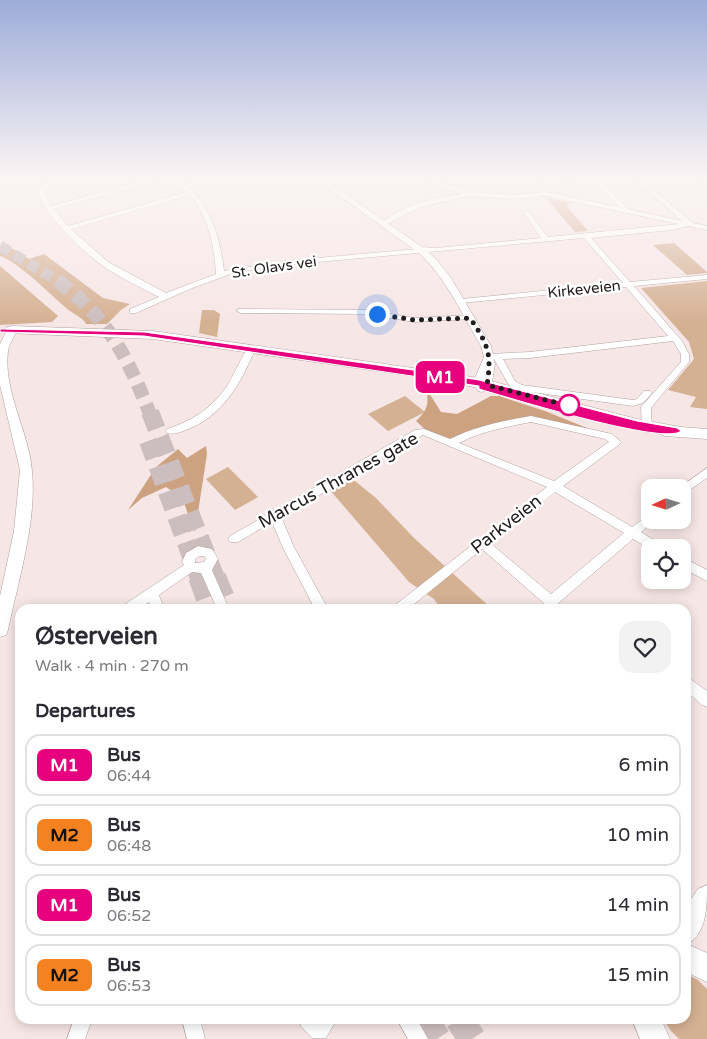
<!DOCTYPE html>
<html lang="en">
<head>
<meta charset="utf-8">
<style>
  :root { --surface:#fff; --page:#f2f2f3; --text:#2b2b33; --muted:#7c7c81; --line:#e1e1e2 }
  body { margin:0; font-family:"Varela Round",sans-serif; background:var(--page); color:var(--text); height:100vh; display:flex; flex-direction:column; font-size:19px; white-space:nowrap }
  * { box-sizing:border-box; margin:0 }
  p { font-size:16px; color:var(--muted) }
  .icon { flex:none; width:28px; height:28px; fill:none; stroke:currentColor; stroke-width:2; stroke-linecap:round; stroke-linejoin:round }
  .map { position:relative; flex:1; overflow:hidden }
  .sheet { position:absolute; left:15px; top:604px; width:676px; height:420px; display:flex; flex-direction:column; background:var(--surface); border-radius:15px; box-shadow:0 2px 12px #0003 }
  .sheet>* { flex:none }
  .badge { padding:0 10px; border-radius:8px; font-size:18px; line-height:32px }
  .needle { width:32px; rotate:266deg }
  .buttons { position:absolute; left:641px; top:479px; display:grid; gap:10px }
  .buttons a { display:grid; place-items:center; width:50px; height:50px; border-radius:10px; background:var(--surface); box-shadow:0 2px 12px #0003; font-size:25px }
  .you { position:absolute; width:25px; height:25px; margin:-12px; border:4px solid #fff; border-radius:50%; background:#1a73e8; box-shadow:0 0 0 8px #1a73e833 }
  .map>.badge { position:absolute; translate:-50% -50%; box-shadow:0 0 0 2px #fff }
  h2 { padding:0 20px; font-size:19px; line-height:45px }
  .round { display:grid; place-items:center; flex:none; width:52px; height:52px; border-radius:15px; background:var(--page) }
  .headline { display:flex; align-items:center; justify-content:space-between; height:85px; padding:0 20px }
  h1 { font-size:24px; font-weight:800; line-height:38px }
  ul { padding:0; list-style:none }
  li { display:flex; align-items:center; gap:15px; height:62px; margin:0 10px 8px; padding:0 10px; border:2px solid var(--line); border-radius:15px }
  li div { flex:1 }
  li b { display:block; font-size:19px }
  li em { font-style:normal }
  li .badge { min-width:55px; font-weight:700; text-align:center }
  .map>svg:first-child { display:block }
</style>
</head>
<body>
<div class="map">
<svg width="707" height="1039" viewBox="0 0 707 1039">
  <rect width="100%" height="100%" fill="#f7e6e6"/>
  <path fill="#d5b193" d="M 546,198 L 569,202 L 567,207 L 588,231 L 575,232 Z
    M 674,243 L 707,272 L 707,273 L 687,275 L 653,245 Z
    M 0,248 L 13,249 L 29,259 L 44,254 L 103,298 L 130,304 L 121,310 L 107,324 L 86,324 C 83,317 71,313 65,307 C 50,294 17,261 0,256 Z
    M 0,266 L 58,316 L 52,322 L 0,325 Z
    M 707,281 L 707,409 L 690,407 L 696,397 L 668,390 L 694,359 L 689,342 L 641,288 Z
    M 202,310 L 214,310 L 220,314 L 217,337 L 199,333 Z
    M 405,396 L 425,412 L 388,431 L 368,414 Z
    M 228,467 L 258,497 L 235,510 L 206,479 Z
    M 350,477 L 376,498 L 414,538 L 492,609 L 441,609 L 434,599 L 409,582 L 329,489 Z
    M 686,974 L 698,980 L 707,989 L 707,1039 L 679,1039 L 671,1031 L 663,1019 L 686,1019 Z"/>
  <path fill="#cca280" d="M 426,388 L 441,412 L 457,414 L 491,396 L 499,396 L 545,411 L 587,428 L 519,420 L 452,442 L 427,431 L 416,421 C 428,410 429,404 426,388 Z
    M 206,446 L 207,454 L 195,532 L 182,498 L 166,487 L 142,498 L 128,510 L 156,467 L 178,449 L 187,458 Z"/>
  <g fill="none" stroke-linecap="round" stroke-linejoin="round">
    <path stroke="#ccbebe" stroke-width="11" stroke-dasharray="11 5.5" stroke-linecap="butt" d="M 0,246 L 60,282"/>
    <path stroke="#ccbebe" stroke-width="14" stroke-dasharray="14 8" stroke-linecap="butt" d="M 58,281 C 108,318 128,358 150,414"/>
    <path stroke="#ccbebe" stroke-width="18" stroke-dasharray="18 9" stroke-linecap="butt" d="M 150,412 L 216,578
      M 148,441 L 199,578"/>
    <path stroke="#ccbebe" stroke-width="22" stroke-dasharray="22 11" stroke-linecap="butt" d="M 199,577 L 211,609
      M 215,577 L 226,603"/>
    <path stroke="#ccbebe" stroke-width="28" stroke-dasharray="28 14" stroke-linecap="butt" d="M 424,1019 L 437,1039
      M 459,1019 L 472,1039"/>
    <defs>
      <path id="minor" d="M 51,177 L 58,177 L 44,189 L 46,196 L 51,206 L 157,177 L 172,177 L 179,180 L 192,177 L 201,177 L 184,183 C 211,206 220,236 224,271 L 284,261 L 417,249 L 420,247 L 436,248 L 541,238 L 524,213 L 527,211 L 529,212 L 548,237 L 679,224 L 546,196 L 510,199 L 469,196 L 425,206 L 406,214 L 386,225 L 381,224 C 401,204 435,198 462,194 L 437,185 L 421,177 L 428,177 L 471,192 L 510,195 L 546,192 L 619,207 L 591,177 L 597,177 L 628,209 L 682,221 L 633,177 L 639,177 L 693,223 L 707,226 L 707,230 L 689,226 L 671,230 L 591,238 L 630,282 L 707,275 L 707,279 L 634,286 L 682,341 L 689,354 L 689,362 L 651,408 L 652,430 L 647,433 L 642,430 L 641,407 L 681,362 L 681,354 L 673,341 L 530,358 L 503,359 L 515,381 L 522,385 L 633,400 L 637,399 L 644,391 L 650,391 L 652,393 L 643,403 L 633,406 L 517,390 L 509,385 L 494,359 L 486,359 L 485,357 L 489,354 L 530,352 L 668,336 L 626,287 L 461,303 L 457,301 L 461,299 L 623,283 L 584,238 L 284,265 L 233,273 L 190,289 L 136,313 L 130,313 L 130,309 L 159,297 C 140,287 121,278 104,267 C 87,255 35,208 39,187 ZM 166,178 L 186,192 L 68,226 L 54,209 ZM 190,195 C 209,218 214,245 216,274 L 166,293 L 108,262 L 71,229 Z
        M 536,177 L 581,177 L 578,179 L 534,180 L 534,178 Z
        M 695,177 L 701,177 L 707,181 L 707,186 Z
        M 238,309 L 368,310 L 414,318 L 471,315 L 475,317 L 471,319 L 414,322 L 368,314 L 241,313 L 237,311 Z
        M 251,346 L 255,349 C 242,382 222,417 186,430 C 180,432 174,435 167,433 L 166,431 L 167,429 C 192,421 212,408 227,386 C 233,378 244,349 251,346 Z
        M 531,416 L 612,434 L 621,442 L 620,444 L 563,486 L 632,527 L 650,514 L 650,520 L 655,520 L 641,532 L 662,545 L 664,548 L 650,548 L 650,549 L 633,539 L 555,606 L 551,607 L 547,606 L 482,549 L 408,609 L 393,609 L 395,605 L 547,487 L 423,435 L 281,517 L 294,547 L 328,609 L 315,609 L 283,548 L 272,522 L 238,542 L 230,542 L 228,539 L 230,536 L 269,514 L 270,511 L 275,510 L 415,430 L 424,429 L 450,439 C 476,426 503,421 531,416 ZM 531,422 L 605,439 L 609,442 L 554,481 L 459,443 C 482,431 506,427 531,422 ZM 555,492 L 624,533 L 551,594 L 490,543 Z
        M 707,468 L 707,478 L 682,495 L 682,488 L 679,488 Z
        M 198,546 L 212,549 L 218,559 L 212,570 L 229,609 L 217,609 L 201,573 L 192,572 L 159,595 L 164,609 L 152,609 L 149,602 L 139,609 L 122,609 L 124,605 L 184,565 L 182,562 L 186,553 ZM 200,556 L 204,556 L 206,559 L 204,562 L 195,563 L 195,559 Z
        M 682,557 L 707,570 L 707,581 L 682,568 Z
        M 686,676 L 707,691 L 707,707 L 702,705 L 686,691 Z
        M 74,1019 L 92,1019 L 85,1039 L 67,1039 Z
        M 182,1019 L 200,1019 L 205,1039 L 187,1039 Z
        M 299,1019 L 337,1019 L 326,1038 L 312,1038 L 301,1026 Z
        M 397,1019 L 417,1019 L 428,1039 L 408,1039 Z"/>
      <path id="tertiary" d="M 313,177 L 321,177 L 425,249 L 436,259 L 451,278 L 491,346 L 495,364 L 491,388 L 482,392 L 478,391 L 473,383 L 484,357 L 481,346 C 462,314 446,278 419,253 Z
        M 12,327 L 17,330 C 14,337 9,344 8,351 C 3,392 29,431 32,471 C 37,522 18,581 8,630 L 6,635 L 0,637 L 0,596 L 14,531 L 20,470 L 0,385 L 0,344 L 8,328 Z"/>
      <path id="primary" d="M 12,326 L 153,331 L 420,369 L 479,378 L 637,419 L 681,427 L 707,429 L 707,439 L 665,436 L 658,433 L 637,429 L 479,388 L 420,377 L 153,339 L 7,333 L 5,330 L 7,327 Z
        M 707,885 C 707,906 707,934 687,944 L 707,953 L 707,982 L 686,972 L 686,906 L 698,889 Z
        M 632,1019 L 661,1019 L 670,1039 L 640,1039 Z"/>
    </defs>
    <use href="#minor" stroke="#b1a1a1" stroke-width="1"/>
    <use href="#tertiary" stroke="#b1a1a1" stroke-width="1"/>
    <use href="#primary" stroke="#b1a1a1" stroke-width="1"/>
    <use href="#minor" fill="#fff" fill-rule="evenodd"/>
    <use href="#tertiary" fill="#fff" fill-rule="evenodd"/>
    <use href="#primary" fill="#fff" fill-rule="evenodd"/>
  </g>
  <linearGradient id="sky" x2="0" y2="1"><stop stop-color="#9cacd9"/><stop offset="0.55" stop-color="#fbf4f4"/><stop offset="1" stop-color="#fbf4f4" stop-opacity="0"/></linearGradient>
  <rect width="707" height="322" fill="url(#sky)"/>
  <path fill="#e6007e" stroke="#fff" d="M 0,329 L 144,332 L 420,371 L 479,380 L 637,421 L 677,428 L 681,431 C 665,446 507,397 479,389 L 479,386 L 144,336 L 0,332 Z"/>
  <g fill="none" stroke-linecap="round" stroke-linejoin="round">
    <path stroke="#221c1c" stroke-width="5" stroke-dasharray="0 9" d="M 377,314 L 414,320 L 470,318 C 488,344 492,354 487,385 L 570,406 L 569,405"/>
  </g>
  <circle fill="#fff" stroke="#e6007e" stroke-width="2.5" cx="569" cy="405" r="10"/>
  <g text-anchor="middle" stroke-width="5" stroke-linejoin="round" paint-order="stroke">
    <g font-size="15" fill="#221c1c" stroke="#fff">
      <text transform="translate(274 267) rotate(-8)" y="5">St. Olavs vei</text>
      <text transform="translate(584 289) rotate(-6)" y="5">Kirkeveien</text>
    </g>
    <g font-size="18" fill="#221c1c" stroke="#fff">
      <text transform="translate(338 480) rotate(-29)" y="6">Marcus Thranes gate</text>
      <text transform="translate(506 524) rotate(-38)" y="6">Parkveien</text>
    </g>
  </g>
</svg>
<div class="buttons">
<a><svg class="needle" viewBox="-14 -14 28 28"><path d="M0-13l5 13h-10z" fill="#e53935"/><path d="M0 13l5-13h-10z" fill="#7c7c81"/></svg></a>
<a><svg class="icon" aria-label="locate" viewBox="0 0 24 24"><circle cx="12" cy="12" r="6"/><path d="M12 2v4M12 18v4M2 12h4M18 12h4"/></svg></a>
</div>
<div class="you" style="left:377px;top:314px"></div>
<b class="badge" style="left:440px;top:377px;background:#e6007e;color:#fff">M1</b>
<section class="sheet">
<div class="headline"><div><h1>Østerveien</h1><p>Walk · 4 min · 270 m</p></div><a class="round"><svg class="icon" aria-label="heart" viewBox="0 0 24 24"><path d="M12 20l-8-8c-3-5 5-10 8-4 3-6 11-1 8 4z"/></svg></a></div>
<h2>Departures</h2>
<ul>
<li><span class="badge" style="background:#e6007e;color:#fff">M1</span><div><b>Bus</b><p>06:44</p></div><em>6 min</em></li>
<li><span class="badge" style="background:#f58220;color:#111">M2</span><div><b>Bus</b><p>06:48</p></div><em>10 min</em></li>
<li><span class="badge" style="background:#e6007e;color:#fff">M1</span><div><b>Bus</b><p>06:52</p></div><em>14 min</em></li>
<li><span class="badge" style="background:#f58220;color:#111">M2</span><div><b>Bus</b><p>06:53</p></div><em>15 min</em></li>
</ul>
</section>
</div>
</body>
</html>
